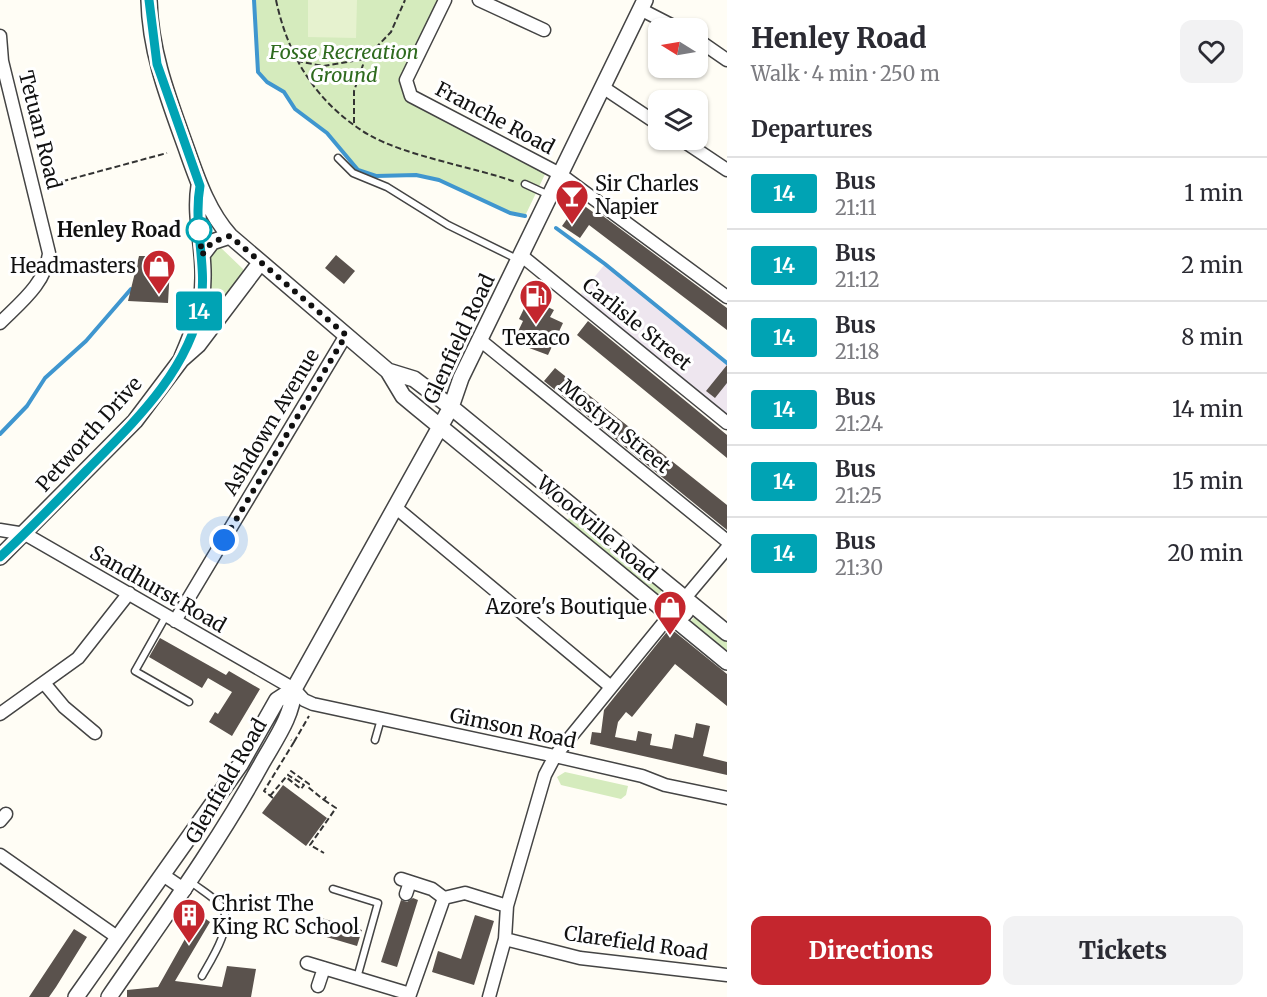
<!DOCTYPE html>
<html lang="en">
<head>
<meta charset="utf-8">
<style>
  :root { --surface:#fff; --page:#f2f2f3; --text:#2b2b33; --muted:#7c7c81; --line:#e1e1e2; --accent:#c4262e }
  body { margin:0; font-family:Merriweather,serif; background:var(--page); color:var(--text); height:100vh; display:flex; flex-direction:column; font-size:22px; white-space:nowrap }
  * { box-sizing:border-box; margin:0 }
  p { font-size:20px; color:var(--muted) }
  .icon { flex:none; width:33px; height:33px; fill:none; stroke:currentColor; stroke-width:2; stroke-linecap:round; stroke-linejoin:round }
  .map { position:relative; flex:1; overflow:hidden }
  .drawer { display:flex; flex-direction:column; background:var(--surface); width:540px }
  .drawer>* { flex:none }
  .badge { padding:0 12px; border-radius:4px; font-size:21px; line-height:39px }
  .needle { width:39px; rotate:281deg }
  .fabs { position:absolute; left:648px; top:18px; display:grid; gap:12px }
  .fabs a { display:grid; place-items:center; width:60px; height:60px; border-radius:12px; background:var(--surface); box-shadow:0 2px 4px #0004; font-size:30px }
  .you { position:absolute; width:30px; height:30px; margin:-15px; border:4px solid #fff; border-radius:50%; background:#1a73e8; box-shadow:0 0 0 9px #1a73e833 }
  .map>.badge { position:absolute; translate:-50% -50%; box-shadow:0 0 0 3px #fff }
  h2 { padding:0 24px; font-size:22px; line-height:54px }
  .round { display:grid; place-items:center; flex:none; width:63px; height:63px; border-radius:12px; background:var(--page) }
  .headline { display:flex; align-items:center; justify-content:space-between; height:102px; padding:0 24px }
  h1 { font-size:28px; font-weight:800; line-height:45px }
  .primary-button { display:flex; gap:12px; margin-top:auto; padding:12px 24px }
  .primary-button a { flex:1; height:69px; border-radius:12px; background:var(--accent); color:#fff; font-size:24px; font-weight:800; line-height:69px; text-align:center }
  .primary-button a+a { background:var(--page); color:var(--text) }
  ul { padding:0; list-style:none }
  li { display:flex; align-items:center; gap:18px; height:72px; padding:0 24px; border-top:2px solid var(--line) }
  li div { flex:1 }
  li b { display:block; font-size:22px }
  li em { font-style:normal }
  li .badge { min-width:66px; font-weight:700; text-align:center }
  main { display:flex; flex:1; min-height:0 }
  .map>svg:first-child { display:block }
</style>
</head>
<body>
<main>
<div class="map">
<svg width="727" height="997" viewBox="0 0 727 997">
  <rect width="100%" height="100%" fill="#fffdf5"/>
  <path fill="#eee6ef" d="M 605,264 L 727,363 L 727,424 L 576,300 Z"/>
  <path fill="#d5ebbd" d="M 254,0 L 445,0 L 406,80 L 411,96 L 547,170 L 525,216 L 510,213 L 439,180 L 416,175 L 376,176 L 358,170 L 327,133 L 295,109 L 284,92 L 267,82 L 258,72 Z
    M 218,245 L 243,269 L 244,274 L 220,303 L 214,302 C 208,285 211,270 209,253 Z
    M 573,512 L 665,587 L 658,595 L 567,521 Z
    M 697,614 L 727,638 L 727,653 L 690,622 Z
    M 565,772 L 628,786 L 626,795 L 621,799 L 561,785 L 557,777 Z"/>
  <path fill="#e6f2cf" d="M 308,0 L 357,0 L 356,38 L 308,37 Z"/>
  <g fill="none" stroke-linecap="round" stroke-linejoin="round">
    <path stroke="#3f96cf" stroke-width="4" d="M 254,0 L 258,72 L 267,82 L 284,92 L 295,109 L 327,133 L 358,170 L 376,176 L 416,175 L 439,180 L 510,213 L 525,216
      M 556,228 L 605,264 L 727,363
      M 0,434 L 27,406 L 45,378 L 86,341 L 131,289"/>
  </g>
  <path fill="#5a524d" d="M 579,202 L 597,215 L 599,213 L 727,308 L 727,330 L 589,225 L 580,238 L 562,226 Z
    M 336,255 L 355,271 L 344,284 L 325,268 Z
    M 139,256 L 150,256 L 146,268 L 170,267 L 168,303 L 128,301 Z
    M 529,298 L 554,310 L 550,317 L 563,323 L 548,355 L 513,342 L 523,321 L 519,319 Z
    M 588,321 L 727,435 L 727,458 L 577,335 Z
    M 727,365 L 727,383 L 715,398 L 706,391 Z
    M 555,368 L 727,505 L 727,530 L 544,381 Z
    M 670,628 L 727,674 L 727,706 L 675,664 L 632,717 L 626,712 L 618,722 L 615,737 L 636,741 L 638,731 L 652,734 L 650,745 L 672,749 L 675,734 L 693,738 L 696,723 L 710,726 L 703,756 L 727,762 L 727,775 L 590,744 L 592,732 L 601,733 L 604,710 Z
    M 160,638 L 226,675 L 229,671 L 260,689 L 232,736 L 209,722 L 215,712 L 218,714 L 232,692 L 208,678 L 202,688 L 149,657 Z
    M 283,785 L 327,818 L 306,846 L 262,813 Z
    M 413,898 L 418,900 L 397,967 L 381,962 L 401,900 L 407,902 Z
    M 199,914 L 210,922 L 175,981 L 222,987 L 227,966 L 256,969 L 251,997 L 127,997 L 127,990 L 158,987 Z
    M 475,915 L 494,921 L 474,985 L 432,972 L 438,951 L 461,959 Z
    M 318,917 L 362,930 L 357,946 L 313,933 Z
    M 74,929 L 87,937 L 56,987 L 49,997 L 29,997 Z"/>
  <g fill="none" stroke-linecap="round" stroke-linejoin="round">
    <defs>
      <path id="service" d="M 338,158 L 353,173 L 387,187 L 448,225 L 519,260
        M 525,184 L 549,195
        M 166,616 L 135,671 L 189,702
        M 375,740 L 381,719
        M 190,881 C 199,889 218,899 223,909 C 233,927 211,960 202,976
        M 333,889 L 378,903 L 357,978"/>
      <path id="minor" d="M 445,0 L 406,80 L 411,96 L 560,174 L 727,297
        M 479,0 L 544,30
        M 640,9 L 677,28
        M 0,36 L 2,61 L 49,253 C 46,283 21,302 0,323
        M 698,40 L 727,60
        M 604,88 L 658,124
        M 682,140 L 727,170
        M 522,256 L 727,423
        M 480,340 L 727,541
        M 395,507 L 611,687
        M 0,530 L 25,534 L 294,689 L 304,700 L 313,704 L 555,756 L 642,776 L 665,785 L 727,798
        M665 606a12 12 0 1 1 24 0a12 12 0 1 1-24 0Z
        M 685,598 L 727,548
        M 175,621 L 346,335
        M 44,683 L 64,707 L 95,733
        M 0,714 L 78,658 L 129,593
        M 0,821 L 6,814
        M 0,855 L 117,937
        M 163,875 L 185,890
        M 401,879 L 432,889 L 444,898
        M 406,894 L 410,882
        M 505,939 L 580,958 L 727,975
        M 307,963 L 410,994
        M 318,986 L 324,968
        M 409,997 L 444,898 L 465,893 L 507,906
        M 489,997 L 505,939 L 507,906 L 545,775 L 555,756 L 670,615"/>
      <path id="tertiary" d="M 149,0 C 150,50 167,95 184,142 C 196,175 206,209 230,236 L 388,371 L 403,396 L 415,406 L 727,662
        M 202,255 L 212,242 L 230,236
        M 182,357 C 193,332 203,306 203,278 C 204,246 194,217 199,186
        M 388,371 L 414,379 L 451,407 L 727,633
        M 0,557 L 135,421 L 181,360 L 198,345 L 260,263
        M 76,997 L 240,765 L 277,700 L 294,689
        M 109,997 C 162,920 217,845 262,763 C 276,738 292,717 294,689 L 451,407 L 461,378 L 645,0"/>
    </defs>
    <use href="#service" stroke="#444" stroke-width="9"/>
    <use href="#minor" stroke="#444" stroke-width="15"/>
    <use href="#tertiary" stroke="#444" stroke-width="18"/>
    <path stroke="#333" stroke-width="2" stroke-dasharray="6 3" stroke-linecap="butt" d="M 276,0 C 288,57 317,104 369,135 C 406,156 473,167 516,182
      M 297,61 L 323,66 L 365,59
      M 354,123 L 354,91 L 365,59 L 391,32 L 405,0
      M 45,186 L 167,153
      M 294,742 L 309,716
      M 270,796 L 286,777 L 301,789 L 304,785 L 288,775 L 291,771 L 309,784 L 308,787 L 324,800 L 327,795
      M 273,798 L 264,791 L 294,742 L 291,740
      M 324,800 L 336,808 L 310,845 L 324,853"/>
    <use href="#service" stroke="#fff" stroke-width="6"/>
    <use href="#minor" stroke="#fff" stroke-width="12"/>
    <use href="#tertiary" stroke="#fff" stroke-width="15"/>
  </g>
  <g fill="none" stroke-linecap="round" stroke-linejoin="round">
    <defs>
      <path id="line" d="M 0,557 C 30,529 59,499 87,470 C 133,423 189,371 201,303 C 207,264 193,225 200,186 L 157,64 L 149,0"/>
    </defs>
    <use href="#line" stroke="#fff" stroke-width="14"/>
    <use href="#line" stroke="#00a3b4" stroke-width="9"/>
    <path stroke="#111" stroke-width="6" stroke-dasharray="0 10.8" d="M 199,230 L 198,222 L 202,255 L 212,242 L 230,236 L 346,335 L 224,540"/>
  </g>
  <defs>
    <symbol id="bar-pin" viewBox="-11 -11 22 30"><path d="M0 17L-7.5 6A9.5 9.5 0 1 1 7.5 6Z" fill="#c4262e" stroke="#fff"/><path d="M-6-5H6L.8 .8V4.5H3.5V6h-7V4.5H-.8V.8Z" fill="#fff"/></symbol>
    <symbol id="shop-pin" viewBox="-11 -11 22 30"><path d="M0 17L-7.5 6A9.5 9.5 0 1 1 7.5 6Z" fill="#c4262e" stroke="#fff"/><path d="M-5-2.5h2.3a2.7 3.5 0 0 1 5.4 0H5L5.5 6h-11ZM-1.5-2.5h3a1.5 2.3 0 0 0-3 0Z" fill="#fff"/></symbol>
    <symbol id="fuel-pin" viewBox="-11 -11 22 30"><path d="M0 17L-7.5 6A9.5 9.5 0 1 1 7.5 6Z" fill="#c4262e" stroke="#fff"/><path d="M-5.5-6h7V0h2V4h1.3V-2.5L3-4.5l.8-.8L6-3V5H2.5V1h-1V6h-7ZM-4.2-4.7v3.2H.2V-4.7Z" fill="#fff"/></symbol>
    <symbol id="building-pin" viewBox="-11 -11 22 30"><path d="M0 17L-7.5 6A9.5 9.5 0 1 1 7.5 6Z" fill="#c4262e" stroke="#fff"/><path d="M-4-6H4V6H1V3H-1V6H-4ZM-2.5-4.3h1.7v1.8h-1.7ZM.8-4.3h1.7v1.8H.8ZM-2.5-1h1.7V.8h-1.7ZM.8-1h1.7V.8H.8Z" fill="#fff"/></symbol>
  </defs>
  <g fill-rule="evenodd">
    <use href="#bar-pin" x="553" y="177" width="38" height="52"/>
    <use href="#shop-pin" x="140" y="247" width="38" height="52"/>
    <use href="#fuel-pin" x="517" y="277" width="38" height="52"/>
    <use href="#shop-pin" x="651" y="588" width="38" height="52"/>
    <use href="#building-pin" x="170" y="896" width="38" height="52"/>
  </g>
  <circle fill="#fff" stroke="#00a3b4" stroke-width="3" cx="199" cy="230" r="12"/>
  <g text-anchor="middle" stroke-width="6" stroke-linejoin="round" paint-order="stroke">
    <g font-size="20" font-style="italic" fill="#2f6b1f" stroke="#fff">
      <text x="344" y="59">Fosse Recreation<tspan x="344" dy="23">Ground</tspan></text>
    </g>
    <g font-size="20" fill="#111" stroke="#fff">
      <text transform="translate(495 118) rotate(28)" y="7">Franche Road</text>
      <text transform="translate(40 130) rotate(76)" y="7">Tetuan Road</text>
      <text transform="translate(637 324) rotate(39)" y="7">Carlisle Street</text>
      <text transform="translate(459 339) rotate(-65)" y="7">Glenfield Road</text>
      <text transform="translate(271 422) rotate(-59)" y="7">Ashdown Avenue</text>
      <text transform="translate(615 426) rotate(39)" y="7">Mostyn Street</text>
      <text transform="translate(89 434) rotate(-48)" y="7">Petworth Drive</text>
      <text transform="translate(597 528) rotate(40)" y="7">Woodville Road</text>
      <text transform="translate(158 589) rotate(30)" y="7">Sandhurst Road</text>
      <text transform="translate(513 728) rotate(12)" y="7">Gimson Road</text>
      <text transform="translate(226 781) rotate(-60)" y="7">Glenfield Road</text>
      <text transform="translate(636 943) rotate(8)" y="7">Clarefield Road</text>
    </g>
    <g font-size="20" fill="#111" stroke="#fff" text-anchor="start">
      <text x="595" y="191">Sir Charles<tspan x="595" dy="23">Napier</tspan></text>
      <text x="136" y="273" text-anchor="end">Headmasters</text>
      <text x="536" y="345" text-anchor="middle">Texaco</text>
      <text x="647" y="614" text-anchor="end">Azore's Boutique</text>
      <text x="212" y="911">Christ The<tspan x="212" dy="23">King RC School</tspan></text>
    </g>
    <g font-size="20" font-weight="bold" fill="#111" stroke="#fff" text-anchor="end">
      <text x="181" y="237">Henley Road</text>
    </g>
  </g>
</svg>
<div class="fabs">
<a><svg class="needle" viewBox="-14 -14 28 28"><path d="M0-13l5 13h-10z" fill="#e53935"/><path d="M0 13l5-13h-10z" fill="#7c7c81"/></svg></a>
<a><svg class="icon" aria-label="layers" viewBox="0 0 24 24"><path d="M12 4l9 5-9 5-9-5zM3 14l9 5 9-5"/></svg></a>
</div>
<div class="you" style="left:224px;top:540px"></div>
<b class="badge" style="left:199px;top:311px;background:#00a3b4;color:#fff">14</b>
</div>
<section class="drawer">
<div class="headline"><div><h1>Henley Road</h1><p>Walk · 4 min · 250 m</p></div><a class="round"><svg class="icon" aria-label="heart" viewBox="0 0 24 24"><path d="M12 20l-8-8c-3-5 5-10 8-4 3-6 11-1 8 4z"/></svg></a></div>
<h2>Departures</h2>
<ul>
<li><span class="badge" style="background:#00a3b4;color:#fff">14</span><div><b>Bus</b><p>21:11</p></div><em>1 min</em></li>
<li><span class="badge" style="background:#00a3b4;color:#fff">14</span><div><b>Bus</b><p>21:12</p></div><em>2 min</em></li>
<li><span class="badge" style="background:#00a3b4;color:#fff">14</span><div><b>Bus</b><p>21:18</p></div><em>8 min</em></li>
<li><span class="badge" style="background:#00a3b4;color:#fff">14</span><div><b>Bus</b><p>21:24</p></div><em>14 min</em></li>
<li><span class="badge" style="background:#00a3b4;color:#fff">14</span><div><b>Bus</b><p>21:25</p></div><em>15 min</em></li>
<li><span class="badge" style="background:#00a3b4;color:#fff">14</span><div><b>Bus</b><p>21:30</p></div><em>20 min</em></li>
</ul>
<div class="primary-button"><a>Directions</a><a>Tickets</a></div>
</section>
</main>
</body>
</html>
